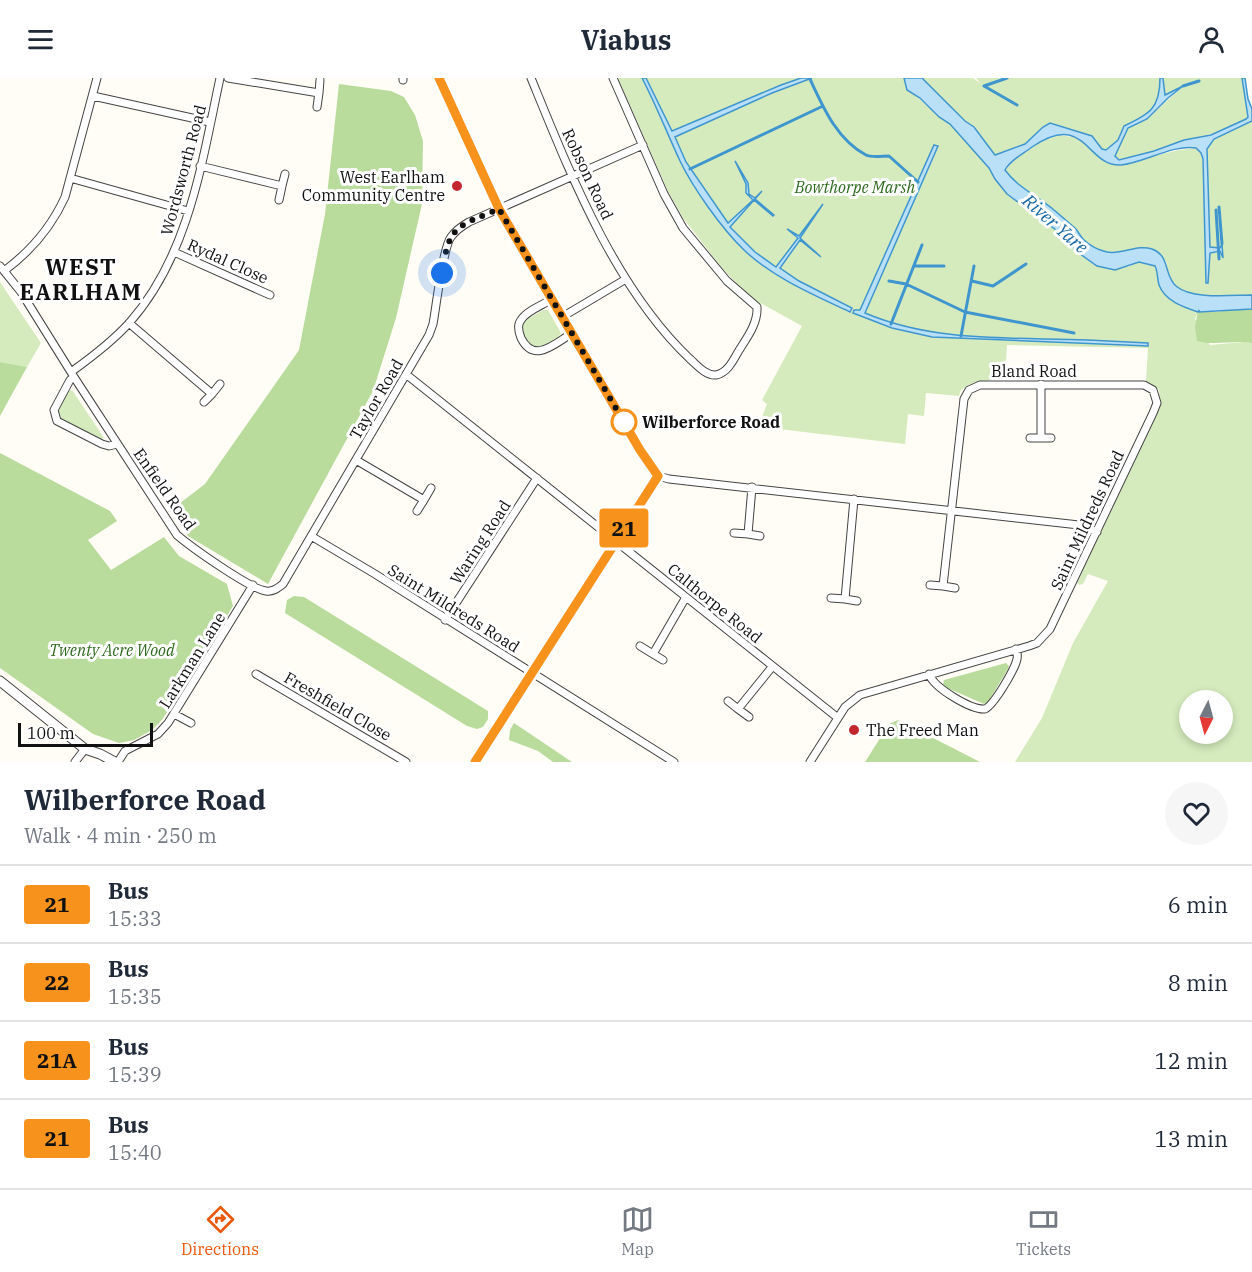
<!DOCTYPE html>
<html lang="en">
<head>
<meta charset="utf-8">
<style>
  :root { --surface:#fff; --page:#f6f6f7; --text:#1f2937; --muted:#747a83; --line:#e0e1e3; --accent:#ea580c }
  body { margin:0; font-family:"IBM Plex Serif",serif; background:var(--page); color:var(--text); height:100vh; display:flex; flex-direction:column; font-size:22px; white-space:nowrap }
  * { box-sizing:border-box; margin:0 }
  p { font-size:20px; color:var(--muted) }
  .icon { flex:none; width:33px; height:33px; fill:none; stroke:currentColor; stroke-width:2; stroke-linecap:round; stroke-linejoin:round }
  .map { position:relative; height:684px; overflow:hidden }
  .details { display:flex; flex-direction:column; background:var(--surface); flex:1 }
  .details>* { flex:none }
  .badge { padding:0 12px; border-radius:4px; font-size:21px; line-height:39px }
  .needle { width:39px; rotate:186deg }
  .controls { position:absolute; left:1179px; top:612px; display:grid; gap:12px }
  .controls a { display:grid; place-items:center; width:54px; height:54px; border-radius:50%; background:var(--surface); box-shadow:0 3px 9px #0003; font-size:30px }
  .scale { position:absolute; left:18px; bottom:15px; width:135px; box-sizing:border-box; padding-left:6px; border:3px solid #111; border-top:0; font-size:16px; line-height:21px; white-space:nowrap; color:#111; -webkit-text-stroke:4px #fff; paint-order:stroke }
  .you { position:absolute; width:30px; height:30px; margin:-15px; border:4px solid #fff; border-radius:50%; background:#1a73e8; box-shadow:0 0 0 9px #1a73e833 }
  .map>.badge { position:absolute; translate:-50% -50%; box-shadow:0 0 0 3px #fff }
  .round { display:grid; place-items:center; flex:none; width:63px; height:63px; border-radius:32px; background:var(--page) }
  .overview { display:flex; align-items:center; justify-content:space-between; height:102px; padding:0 24px }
  h1 { font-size:28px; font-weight:700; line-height:45px }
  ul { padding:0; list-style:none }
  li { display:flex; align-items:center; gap:18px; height:78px; padding:0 24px; border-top:2px solid var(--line) }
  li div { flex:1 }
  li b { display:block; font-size:22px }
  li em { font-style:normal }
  li .badge { min-width:66px; font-weight:700; text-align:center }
  header { display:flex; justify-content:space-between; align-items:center; height:78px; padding:0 24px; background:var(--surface); font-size:27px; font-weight:700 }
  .tab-bar { display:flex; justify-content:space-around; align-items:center; height:84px; border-top:2px solid var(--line); background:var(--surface); font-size:16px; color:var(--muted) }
  .tab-bar a { display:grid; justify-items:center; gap:3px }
  .tab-bar .selected { color:var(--accent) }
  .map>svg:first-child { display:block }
</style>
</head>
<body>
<header><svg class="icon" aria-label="menu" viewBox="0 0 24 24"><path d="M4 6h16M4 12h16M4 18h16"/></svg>Viabus<svg class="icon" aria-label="person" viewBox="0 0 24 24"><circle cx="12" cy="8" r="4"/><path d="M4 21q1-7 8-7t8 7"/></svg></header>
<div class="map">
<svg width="1252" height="684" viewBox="0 0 1252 684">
  <rect width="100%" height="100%" fill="#fffdf5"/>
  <path fill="#d5ebbd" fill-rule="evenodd" d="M 618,0 L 904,0 L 915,17 L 939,39 L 950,46 L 989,90 L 995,101 L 1007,116 L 1060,155 L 1081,176 L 1097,188 L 1128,189 L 1139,184 L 1155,188 L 1159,206 L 1176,226 L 1198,234 L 1195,241 L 1210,267 L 1244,264 L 1252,265 L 1252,684 L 1015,684 L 1042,640 L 1073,565 L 1108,503 L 1088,496 L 1083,506 L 1079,507 L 1077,504 L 1160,330 L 1159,312 L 1146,303 L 1148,270 L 1007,267 L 1005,302 C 989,302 974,301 961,312 L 959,318 L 926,315 L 924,338 L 908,336 L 905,366 L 761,349 L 763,336 L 767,326 L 762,322 L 802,248 L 751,220 L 722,190 L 683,140 L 668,113 ZM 1190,622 L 1222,622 L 1222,656 L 1190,656 Z
    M 922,0 L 973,0 L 980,5 L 976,0 L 1160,0 C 1160,30 1150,36 1124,48 L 1118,62 L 1106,72 L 1102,71 L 1092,58 L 1050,45 L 1043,49 L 1025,66 L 995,77 L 974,49 L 965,43 Z
    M 1163,0 L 1242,0 L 1248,39 C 1232,56 1203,56 1182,63 C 1161,70 1140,78 1118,82 L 1115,78 L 1128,50 L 1147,41 L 1180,11 L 1164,18 Z
    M 1252,43 L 1252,217 C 1233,217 1187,222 1174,206 C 1169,200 1168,190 1166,183 C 1152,180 1138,175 1125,174 C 1116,173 1109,175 1101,172 C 1084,167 1068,142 1052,130 C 1035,118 1018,109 1005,92 L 1013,83 L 1040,64 L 1059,57 L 1079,60 L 1093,74 L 1117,87 L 1179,72 L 1196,70 L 1201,75 L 1203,81 L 1206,204 L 1208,205 L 1210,175 L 1220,173 L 1220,170 L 1210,170 L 1207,71 L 1214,61 Z
    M 0,204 L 41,265 L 27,289 L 0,284 Z
    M 543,232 L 548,232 L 561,255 C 550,277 517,272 523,244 Z
    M 72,312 L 104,360 L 101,361 L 59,340 L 58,333 L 69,313 Z"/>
  <path fill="#b9dc9c" d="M 339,6 L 391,13 L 404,19 L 415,37 L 423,63 L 422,126 L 396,240 L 373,313 L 268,506 L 188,458 L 171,432 L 205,406 L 299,272 L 325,136 Z
    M 1235,231 L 1252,231 L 1252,265 C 1233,262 1216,268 1197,263 L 1195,249 L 1198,232 L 1199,234 L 1217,234 Z
    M 0,284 L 27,289 L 0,338 Z
    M 0,375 L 110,433 L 117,443 L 88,462 L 111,492 L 164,459 L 179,478 L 227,506 L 233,528 L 162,642 L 152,652 L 134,662 L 119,665 L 93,656 L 0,590 Z
    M 294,518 L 304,519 L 488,633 L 488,641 L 483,649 L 477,651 L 467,648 L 285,535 L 287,522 Z
    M 1006,585 L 1009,588 L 1008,591 L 988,624 L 984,626 L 945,609 L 943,606 L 944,602 Z
    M 898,642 L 980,684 L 865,684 L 889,646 Z
    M 514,645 L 572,684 L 553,684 L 538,673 L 509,662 L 510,652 Z"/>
  <path fill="#b9e0f7" stroke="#3f96cf" stroke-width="1.5" d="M 642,0 L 646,0 L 672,53 L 781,7 L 801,0 L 812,0 L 772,15 L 675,59 L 686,84 L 728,145 L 753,122 L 746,115 L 746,106 L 735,83 L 748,105 L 749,116 L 755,120 L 762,113 L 755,121 L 774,137 L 773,138 L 754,122 L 730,149 L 755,174 L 776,189 L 798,160 L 787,151 L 799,158 L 823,126 L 800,160 L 821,179 L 800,162 L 780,190 L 799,203 L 852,230 L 850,234 C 814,217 772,199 744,172 C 722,151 693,110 680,83 C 667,55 656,27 642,0 Z
    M 904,0 L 922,0 L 965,43 L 974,49 L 995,77 L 1025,66 L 1043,49 L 1050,45 L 1092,58 L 1102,71 L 1106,72 L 1118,62 L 1124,48 C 1150,36 1160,30 1160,0 L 1163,0 L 1165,17 L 1183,8 L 1168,20 L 1147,41 L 1128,50 L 1115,78 L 1119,82 L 1154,73 L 1184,62 L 1211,57 L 1246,41 L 1248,39 L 1242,0 L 1245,0 L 1248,21 L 1252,31 L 1252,43 L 1214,61 L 1207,71 L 1210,169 L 1220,170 L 1222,166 L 1223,180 L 1220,173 L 1210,175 L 1208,205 L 1206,205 L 1203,81 L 1201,75 L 1196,70 C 1173,66 1144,85 1121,87 C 1086,89 1086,32 1032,69 C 1023,76 1010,82 1005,92 C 1018,110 1038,118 1054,132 C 1061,138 1068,144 1075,150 C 1078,153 1080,158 1083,161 C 1089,167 1098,172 1107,174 C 1122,177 1137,166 1152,171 C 1170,177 1164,198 1176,208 C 1192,222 1232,217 1252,217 L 1252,231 L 1199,234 L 1199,232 L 1198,234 C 1183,229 1165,223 1159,207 C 1157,200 1158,194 1155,188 L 1139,184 L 1115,192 L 1097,188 L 1080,176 L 1060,155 L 1007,116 L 995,101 L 989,90 L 950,46 L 939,39 L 920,20 L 907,12 Z
    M 934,67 L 938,68 L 865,235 C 936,265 1012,259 1088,262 C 1108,263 1128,264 1148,265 L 1148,268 L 932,259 L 892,250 L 853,235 L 854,232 L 860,232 Z"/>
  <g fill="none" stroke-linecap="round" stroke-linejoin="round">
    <path stroke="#3f96cf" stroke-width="3" d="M 810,1 C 823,29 837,62 866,77 C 872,80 882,78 889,78 L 918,104
      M 984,8 L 1017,27
      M 984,8 L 1007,0
      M 1183,8 L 1199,3
      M 690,91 L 823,28
      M 1219,129 L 1222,166
      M 1216,132 L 1219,181
      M 914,188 L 944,188
      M 889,203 L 906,206 L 965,234 L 1074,255
      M 972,203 L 993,208 L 1026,186
      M 891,246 L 922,167
      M 961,258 L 974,188"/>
    <defs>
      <path id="minor" d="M 228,0 L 319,15 L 317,29
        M 439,0 L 499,131 L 651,390 L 658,398 L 669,401 L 1079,447 L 1097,454
        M 531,0 C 570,95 614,209 690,281 C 697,287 706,298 716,297 C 727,295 733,283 738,274 C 746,261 758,246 757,229 L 727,203 L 683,150 L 664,116 L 613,0
        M 403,2 L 403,0
        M 319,15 L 320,2
        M 93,18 L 210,44
        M 200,88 L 282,108 L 279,122
        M 70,100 L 188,133
        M 282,108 L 285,96
        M 174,174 L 270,217
        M 0,188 L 21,214 L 74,299 L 177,457 C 191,469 250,511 266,513 C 273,514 278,510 283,506 L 429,257 L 433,246 C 436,230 443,169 451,159 C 456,152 462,148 469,144 L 643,67
        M 4,193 C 31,173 51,150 65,119 L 97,0
        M 552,221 C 543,227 526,233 521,242 C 517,247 519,255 521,260 C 534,286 554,266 571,256
        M 562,239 L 626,201
        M 129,245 L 212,316 L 204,324
        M 71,294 C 92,279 113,263 130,244 C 189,177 202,84 220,0
        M 407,297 L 838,640
        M 74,299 L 70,302 L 54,332 L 57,343 L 102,366 L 109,368 L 117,366
        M 212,316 L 220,306
        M 1030,360 L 1041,360 L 1041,306
        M 1041,360 L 1051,360
        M 356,382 L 424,422 L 417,433
        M 424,422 L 431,410
        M 734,455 L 748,456 L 752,409
        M 748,456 L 760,458
        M 311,458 L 375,496 L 674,684
        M 943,508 L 955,510
        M 831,520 L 845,521 L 854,421
        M 845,521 L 857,523
        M 445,542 L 537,400
        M 640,568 L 653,576 L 686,519
        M 653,576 L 663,582
        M 256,596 L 406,684
        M 929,596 C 934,610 971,632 985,631 C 994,627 1015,591 1017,581 C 1018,576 1017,576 1016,571
        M 728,623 L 738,631
        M 174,636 L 191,645
        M 749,639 L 738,631 L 772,589
        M 75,684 L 85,671
        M 118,684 L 125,673 L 158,656 L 168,645 L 253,507
        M 475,684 L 658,398
        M 810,684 L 845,629 L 860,617 L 1029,568 L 1037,565 L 1050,551 L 1153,335 L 1157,325 L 1153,312 L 1144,307 L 980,307 L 969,312 L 964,321 L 943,508 L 930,507"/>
      <path id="tertiary" d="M 0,603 L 85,671 L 100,676 L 115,684"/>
    </defs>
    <use href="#minor" stroke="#444" stroke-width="9"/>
    <use href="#tertiary" stroke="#444" stroke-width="11"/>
    <use href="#minor" stroke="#fff" stroke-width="7"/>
    <use href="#tertiary" stroke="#fff" stroke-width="9"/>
  </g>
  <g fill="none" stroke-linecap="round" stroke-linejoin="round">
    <defs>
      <path id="line" d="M 439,0 L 499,131 L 640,372 L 658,398 L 475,684"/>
    </defs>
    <use href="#line" stroke="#fff" stroke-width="14"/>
    <use href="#line" stroke="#f7931d" stroke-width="9"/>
    <path stroke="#111" stroke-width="6" stroke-dasharray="0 10.8" d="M 442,195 C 449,147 456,149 499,131 L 624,344"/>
  </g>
  <g fill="#c4262e" stroke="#fff" stroke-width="2">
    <circle cx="457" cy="108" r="6"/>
    <circle cx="854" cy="652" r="6"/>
  </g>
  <circle fill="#fff" stroke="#f7931d" stroke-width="3" cx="624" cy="344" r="12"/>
  <g text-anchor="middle" stroke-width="6" stroke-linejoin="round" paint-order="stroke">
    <g font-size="16" fill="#111" stroke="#fff">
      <text transform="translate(183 92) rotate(-75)" y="6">Wordsworth Road</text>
      <text transform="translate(588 96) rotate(65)" y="6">Robson Road</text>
      <text transform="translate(228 183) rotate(24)" y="6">Rydal Close</text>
      <text x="1034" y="299">Bland Road</text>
      <text transform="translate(376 321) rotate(-60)" y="6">Taylor Road</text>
      <text transform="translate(165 411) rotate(55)" y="6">Enfield Road</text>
      <text transform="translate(1087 442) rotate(-65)" y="6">Saint Mildreds Road</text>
      <text transform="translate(480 464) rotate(-57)" y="6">Waring Road</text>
      <text transform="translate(715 525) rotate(39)" y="6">Calthorpe Road</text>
      <text transform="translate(454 530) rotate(32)" y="6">Saint Mildreds Road</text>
      <text transform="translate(192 582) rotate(-58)" y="6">Larkman Lane</text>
      <text transform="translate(338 628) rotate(30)" y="6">Freshfield Close</text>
    </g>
    <g font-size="16" fill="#111" stroke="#fff" text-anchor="end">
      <text x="445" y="105">West Earlham<tspan x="445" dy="18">Community Centre</tspan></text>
      <text x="866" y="658" text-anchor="start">The Freed Man</text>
    </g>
    <g font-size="16" font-style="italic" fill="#2f6b1f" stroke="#fff">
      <text x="855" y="115">Bowthorpe Marsh</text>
      <text x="112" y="578">Twenty Acre Wood</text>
    </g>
    <g font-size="16" font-weight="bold" fill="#111" stroke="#fff" text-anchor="start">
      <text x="642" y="350">Wilberforce Road</text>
    </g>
    <g font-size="18" font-style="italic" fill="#1768a6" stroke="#fff">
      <text transform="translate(1055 146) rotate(41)" y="6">River Yare</text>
    </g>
    <g font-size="22" font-weight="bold" letter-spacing="1.5" fill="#111" stroke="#fff">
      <text x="81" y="197">WEST<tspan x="81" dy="25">EARLHAM</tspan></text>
    </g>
  </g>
</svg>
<div class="controls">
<a><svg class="needle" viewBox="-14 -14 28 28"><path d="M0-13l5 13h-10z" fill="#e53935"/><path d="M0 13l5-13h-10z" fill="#747a83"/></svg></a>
</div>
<div class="scale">100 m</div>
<div class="you" style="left:442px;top:195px"></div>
<b class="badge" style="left:624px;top:450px;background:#f7931d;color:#111">21</b>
</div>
<section class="details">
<div class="overview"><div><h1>Wilberforce Road</h1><p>Walk · 4 min · 250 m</p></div><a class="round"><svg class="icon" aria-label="heart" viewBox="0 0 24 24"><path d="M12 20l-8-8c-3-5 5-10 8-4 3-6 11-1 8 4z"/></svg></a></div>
<ul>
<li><span class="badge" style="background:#f7931d;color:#111">21</span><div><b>Bus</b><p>15:33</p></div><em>6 min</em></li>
<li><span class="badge" style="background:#f7931d;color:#111">22</span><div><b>Bus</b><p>15:35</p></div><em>8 min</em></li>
<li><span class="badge" style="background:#f7931d;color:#111">21A</span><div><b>Bus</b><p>15:39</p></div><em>12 min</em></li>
<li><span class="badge" style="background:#f7931d;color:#111">21</span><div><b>Bus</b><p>15:40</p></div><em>13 min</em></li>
</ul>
</section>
<nav class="tab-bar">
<a class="selected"><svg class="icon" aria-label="directions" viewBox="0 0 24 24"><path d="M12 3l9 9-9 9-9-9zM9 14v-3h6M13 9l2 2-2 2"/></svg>Directions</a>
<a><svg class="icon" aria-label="map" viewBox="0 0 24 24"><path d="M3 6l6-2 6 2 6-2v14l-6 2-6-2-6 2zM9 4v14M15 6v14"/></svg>Map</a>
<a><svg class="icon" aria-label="tickets" viewBox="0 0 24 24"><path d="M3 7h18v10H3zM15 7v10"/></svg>Tickets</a>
</nav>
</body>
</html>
